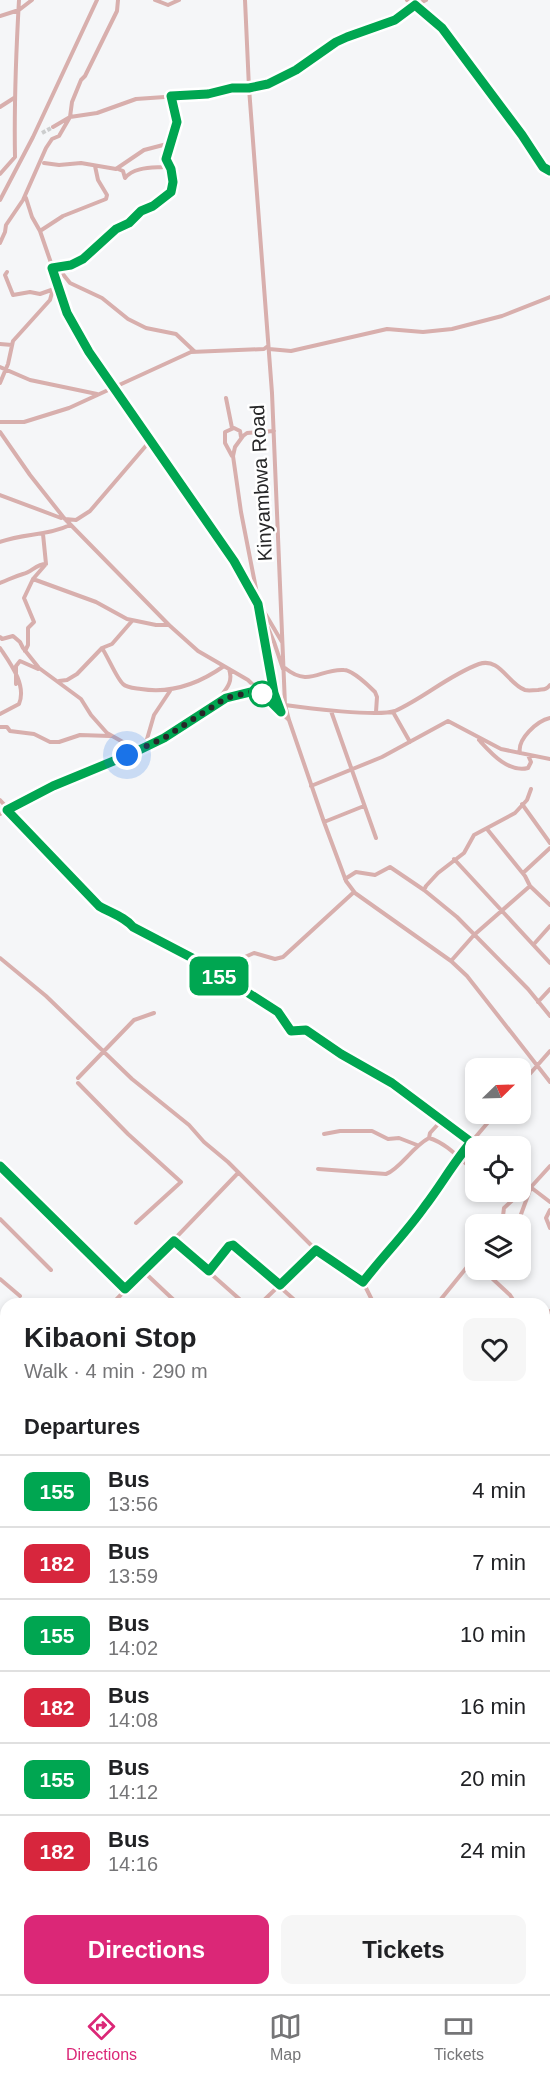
<!DOCTYPE html>
<html lang="en">
<head>
<meta charset="utf-8">
<style>
  :root { --surface:#fff; --page:#f6f6f6; --text:#202124; --muted:#757577; --line:#e0e0e0; --accent:#db2777 }
  body { margin:0; font-family:Arial,sans-serif; background:var(--page); color:var(--text); height:100vh; display:flex; flex-direction:column; font-size:22px; white-space:nowrap }
  * { box-sizing:border-box; margin:0 }
  p { font-size:20px; color:var(--muted) }
  .icon { flex:none; width:33px; height:33px; fill:none; stroke:currentColor; stroke-width:2; stroke-linecap:round; stroke-linejoin:round }
  .map { position:relative; flex:1; overflow:hidden }
  .details { position:absolute; left:0px; top:1298px; width:550px; height:698px; display:flex; flex-direction:column; background:var(--surface); border-radius:18px 18px 0 0; box-shadow:0 3px 9px #0003 }
  .details>* { flex:none }
  .badge { padding:0 12px; border-radius:9px; font-size:21px; line-height:39px }
  .needle { width:39px; rotate:67deg }
  .fabs { position:absolute; left:465px; top:1058px; display:grid; gap:12px }
  .fabs a { display:grid; place-items:center; width:66px; height:66px; border-radius:12px; background:var(--surface); box-shadow:0 3px 9px #0003; font-size:30px }
  .you { position:absolute; width:30px; height:30px; margin:-15px; border:4px solid #fff; border-radius:50%; background:#1a73e8; box-shadow:0 0 0 9px #1a73e833 }
  .map>.badge { position:absolute; translate:-50% -50%; box-shadow:0 0 0 3px #fff }
  h2 { padding:0 24px; font-size:22px; line-height:54px }
  .round { display:grid; place-items:center; flex:none; width:63px; height:63px; border-radius:12px; background:var(--page) }
  .head { display:flex; align-items:center; justify-content:space-between; height:102px; padding:0 24px }
  h1 { font-size:28px; font-weight:700; line-height:45px }
  .primary-button { display:flex; gap:12px; margin-top:auto; padding:12px 24px }
  .primary-button a { flex:1; height:69px; border-radius:12px; background:var(--accent); color:#fff; font-size:24px; font-weight:700; line-height:69px; text-align:center }
  .primary-button a+a { background:var(--page); color:var(--text) }
  ul { padding:0; list-style:none }
  li { display:flex; align-items:center; gap:18px; height:72px; padding:0 24px; border-top:2px solid var(--line) }
  li div { flex:1 }
  li b { display:block; font-size:22px }
  li em { font-style:normal }
  li .badge { min-width:66px; font-weight:700; text-align:center }
  .tab-bar { display:flex; justify-content:space-around; align-items:center; height:84px; border-top:2px solid var(--line); background:var(--surface); font-size:16px; color:var(--muted) }
  .tab-bar a { display:grid; justify-items:center; gap:3px }
  .tab-bar .on { color:var(--accent) }
  .map>svg:first-child { display:block }
</style>
</head>
<body>
<div class="map">
<svg width="550" height="1994" viewBox="0 0 550 1994">
  <rect width="100%" height="100%" fill="#f5f6f8"/>
  <g fill="none" stroke-linecap="round" stroke-linejoin="round">
    <path stroke="#cccdce" stroke-width="4" stroke-dasharray="4 2" stroke-linecap="butt" d="M 42,133 L 53,127"/>
    <path stroke="#d8afad" stroke-width="4" d="M 155,0 L 168,5 L 179,0
      M 245,0 L 249,88 L 272,393 L 285,705 L 289,720 L 324,822 L 346,881 L 355,893 L 451,961 L 467,976 L 550,1082
      M 407,0 L 422,10 L 442,28 L 522,135 L 543,167 L 550,171
      M 0,16 L 19,10 L 32,0
      M 0,107 L 14,98
      M 53,127 L 70,117 L 97,113 L 136,99 L 208,94 L 232,88 L 249,88 L 268,84 L 296,70 L 347,37 L 395,20 L 407,10 L 426,0
      M 44,163 L 59,165 L 81,163 L 116,169 L 144,150 L 167,144 L 173,139 L 177,122 L 171,96
      M 118,169 L 123,171 L 125,178 C 134,167 151,168 164,167 L 167,164 L 166,158 L 170,143
      M 0,174 L 15,157 C 14,105 16,53 19,0
      M 26,198 L 32,217 L 40,231 L 71,321 L 112,387 L 234,561 L 282,642
      M 0,200 L 33,137 L 97,0
      M 40,231 L 63,216 L 106,199 L 107,195 L 98,180 L 95,166
      M 0,243 L 5,232 L 6,225 L 23,200 L 46,148 L 52,139 L 59,136 L 70,117 L 72,102 L 81,80 L 85,76 L 117,11 L 118,0
      M 52,268 L 71,265 L 83,259 L 108,238 L 116,229 L 129,223 L 141,211 L 153,205 L 171,192 L 173,182 L 170,167 L 167,164
      M 58,268 L 70,283 L 102,298 L 128,319 L 146,328 L 176,334 L 194,351
      M 7,272 L 5,275 L 13,295 L 30,292 L 40,294 L 54,289
      M 0,344 L 12,345
      M 269,349 L 291,351 L 387,329 L 423,332 L 452,329 L 502,316 L 550,297
      M 0,367 L 30,380 L 97,394
      M 0,383 L 8,364 L 13,341 L 50,300 L 53,289
      M 226,398 L 232,428
      M 0,422 L 24,422 L 69,408 L 191,352 L 264,349 L 268,346
      M 0,432 L 30,475 L 64,518 L 169,625 L 198,651 L 248,680 L 288,719
      M 232,456 L 225,443 L 225,432 L 234,428 L 240,431 L 241,437
      M 0,495 L 61,518
      M 65,519 L 76,520 L 90,511 L 150,441
      M 0,542 C 23,533 48,536 70,525
      M 33,579 L 96,602 L 127,619 L 156,625 L 169,625
      M 0,583 C 10,579 13,577 23,574 C 32,572 36,564 46,564 L 43,534
      M 258,599 L 241,512 L 233,456 L 235,447 L 243,436 L 247,433 L 274,431
      M 259,607 L 274,692 L 279,708
      M 262,614 L 274,642 L 283,669
      M 0,637 L 2,639 L 13,636 L 20,642 L 23,648 L 39,668 L 81,699 L 91,715 L 107,733 L 137,750
      M 0,648 C 10,663 27,685 19,704 L 0,714
      M 102,648 C 108,657 117,679 123,684 C 127,688 135,688 141,689 C 173,694 200,683 224,666
      M 25,651 L 28,645 L 28,628 L 34,622 L 24,598 L 33,579 L 46,564
      M 285,668 C 309,688 321,668 344,670 C 352,670 369,686 375,692 L 377,697 L 376,712
      M 18,681 L 16,684 L 16,666 L 20,661 L 38,669
      M 59,681 L 67,680 L 77,674 L 102,648 L 112,644 L 132,621
      M 217,701 C 225,690 234,683 229,669
      M 285,705 C 305,708 378,717 395,711 C 424,698 449,675 479,664 C 500,657 508,684 525,690 C 529,691 533,690 538,690 C 544,689 546,690 550,685
      M 331,711 L 376,838
      M 393,712 L 410,742
      M 0,727 L 7,727 L 10,731 L 34,734 L 50,742 L 59,742 L 80,735 L 110,736
      M 479,740 C 491,753 508,773 528,768 L 531,762 L 528,755
      M 145,746 L 154,715 L 170,691
      M 520,753 C 517,739 537,721 550,718
      M 311,786 L 382,757 L 448,721 L 501,749 L 550,759
      M 0,800 L 88,895 L 99,906 L 116,916 L 128,920 L 133,927 L 198,961 L 278,1012 L 291,1031 L 306,1030 L 341,1055 L 391,1083 L 477,1146
      M 522,804 L 550,843
      M 0,814 L 53,786 L 133,753 L 164,738 L 226,698 L 259,690
      M 324,822 L 364,806
      M 487,829 L 525,876 L 530,886 L 550,905
      M 454,859 L 550,963
      M 523,873 L 550,848
      M 345,879 L 356,872 L 375,875 L 390,867 L 393,869 L 424,890 L 457,917 L 528,989 L 550,1016
      M 424,890 L 426,886 L 438,873 L 464,853 L 474,835 L 515,813 L 527,800 L 531,789
      M 534,944 L 550,926
      M 0,958 L 46,996 L 132,1079 L 189,1125 L 204,1142 L 228,1162 L 316,1250 L 363,1282 L 374,1304
      M 451,961 L 474,935 L 530,886
      M 205,964 L 229,969 L 238,960 L 254,953 L 275,959 L 283,957 L 354,892
      M 229,969 L 229,982
      M 538,1002 L 550,989
      M 78,1078 L 134,1020 L 154,1013
      M 78,1083 L 128,1134 L 181,1182 L 136,1223
      M 520,1085 L 550,1051
      M 324,1134 L 340,1131 L 372,1131 L 388,1139 L 399,1138 L 417,1145
      M 429,1138 L 430,1133 L 441,1121
      M 0,1166 L 125,1289
      M 318,1169 L 386,1174 C 400,1169 412,1147 429,1138 C 446,1143 459,1158 472,1169 L 476,1168
      M 520,1179 L 550,1202
      M 550,1210 L 546,1218 L 550,1228
      M 0,1219 L 51,1270
      M 502,1224 L 504,1208 L 516,1197 L 531,1187
      M 504,1224 L 520,1217 L 531,1187 L 550,1166
      M 174,1241 L 245,1304
      M 482,1269 L 510,1295 L 516,1304
      M 143,1271 L 178,1304
      M 209,1271 L 229,1246 L 233,1245 L 299,1304
      M 0,1279 L 20,1296
      M 363,1282 L 386,1252 L 398,1240 L 425,1207 L 456,1160 L 496,1113
      M 112,1304 L 238,1173
      M 260,1304 L 316,1250
      M 437,1304 L 476,1256
      M 544,1316 L 550,1311
      M 544,1401 L 550,1397
      M 544,1404 L 550,1412
      M 0,1494 C 3,1481 0,1461 6,1452
      M 544,1530 L 550,1527
      M 0,1623 L 6,1638
      M 544,1731 L 550,1729
      M 544,1789 L 550,1788
      M 0,1790 L 6,1784
      M 0,1853 L 6,1848
      M 544,1872 L 550,1870
      M 544,1902 L 547,1910 L 550,1912
      M 0,1940 L 6,1946
      M 544,1966 L 550,1964
      M 43,1989 L 47,1994
      M 162,1989 C 194,1994 229,1994 261,1989
      M 276,1989 L 278,1994
      M 320,1989 L 321,1994
      M 407,1989 L 408,1994
      M 527,1989 L 528,1994
      M 7,1994 L 13,1989
      M 60,1994 L 69,1989
      M 468,1994 L 485,1989"/>
  </g>
  <g fill="none" stroke-linecap="round" stroke-linejoin="round">
    <defs>
      <path id="line" d="M 0,1166 L 125,1289 L 174,1241 L 209,1271 L 229,1246 L 233,1245 L 280,1285 L 316,1250 L 363,1282 C 383,1256 406,1233 425,1206 C 441,1185 454,1162 471,1142 L 392,1083 L 341,1054 L 306,1030 L 291,1031 L 278,1012 L 198,961 L 133,927 C 125,917 111,913 99,906 L 7,810 L 53,786 L 133,753 L 164,738 L 226,698 L 259,690 L 281,712 L 274,693 L 258,604 L 234,561 L 89,352 L 67,313 L 52,268 L 71,265 L 83,259 L 116,229 L 129,223 L 141,211 L 153,206 L 171,192 L 173,182 L 171,169 L 166,159 L 177,122 L 171,96 L 208,94 L 232,88 L 249,88 L 268,84 L 296,70 L 336,42 L 347,37 L 395,20 L 415,5 L 442,28 L 522,135 L 543,167 L 550,171"/>
    </defs>
    <use href="#line" stroke="#fff" stroke-width="14"/>
    <use href="#line" stroke="#00a651" stroke-width="9"/>
    <path stroke="#272728" stroke-width="6" stroke-dasharray="0 10.8" d="M 127,755 L 164,738 L 226,698 L 259,690 L 262,694"/>
  </g>
  <circle fill="#fff" stroke="#00a651" stroke-width="3" cx="262" cy="694" r="12"/>
  <g text-anchor="middle" stroke-width="5" stroke-linejoin="round" paint-order="stroke">
    <g font-size="20" fill="#272728" stroke="#fff">
      <text transform="translate(261 483) rotate(-93)" y="7">Kinyambwa Road</text>
    </g>
  </g>
</svg>
<div class="fabs">
<a><svg class="needle" viewBox="-14 -14 28 28"><path d="M0-13l5 13h-10z" fill="#e53935"/><path d="M0 13l5-13h-10z" fill="#757577"/></svg></a>
<a><svg class="icon" aria-label="locate" viewBox="0 0 24 24"><circle cx="12" cy="12" r="6"/><path d="M12 2v4M12 18v4M2 12h4M18 12h4"/></svg></a>
<a><svg class="icon" aria-label="layers" viewBox="0 0 24 24"><path d="M12 4l9 5-9 5-9-5zM3 14l9 5 9-5"/></svg></a>
</div>
<div class="you" style="left:127px;top:755px"></div>
<b class="badge" style="left:219px;top:976px;background:#00a651;color:#fff">155</b>
<section class="details">
<div class="head"><div><h1>Kibaoni Stop</h1><p>Walk · 4 min · 290 m</p></div><a class="round"><svg class="icon" aria-label="heart" viewBox="0 0 24 24"><path d="M12 20l-8-8c-3-5 5-10 8-4 3-6 11-1 8 4z"/></svg></a></div>
<h2>Departures</h2>
<ul>
<li><span class="badge" style="background:#00a651;color:#fff">155</span><div><b>Bus</b><p>13:56</p></div><em>4 min</em></li>
<li><span class="badge" style="background:#d7263d;color:#fff">182</span><div><b>Bus</b><p>13:59</p></div><em>7 min</em></li>
<li><span class="badge" style="background:#00a651;color:#fff">155</span><div><b>Bus</b><p>14:02</p></div><em>10 min</em></li>
<li><span class="badge" style="background:#d7263d;color:#fff">182</span><div><b>Bus</b><p>14:08</p></div><em>16 min</em></li>
<li><span class="badge" style="background:#00a651;color:#fff">155</span><div><b>Bus</b><p>14:12</p></div><em>20 min</em></li>
<li><span class="badge" style="background:#d7263d;color:#fff">182</span><div><b>Bus</b><p>14:16</p></div><em>24 min</em></li>
</ul>
<div class="primary-button"><a>Directions</a><a>Tickets</a></div>
</section>
</div>
<nav class="tab-bar">
<a class="on"><svg class="icon" aria-label="directions" viewBox="0 0 24 24"><path d="M12 3l9 9-9 9-9-9zM9 14v-3h6M13 9l2 2-2 2"/></svg>Directions</a>
<a><svg class="icon" aria-label="map" viewBox="0 0 24 24"><path d="M3 6l6-2 6 2 6-2v14l-6 2-6-2-6 2zM9 4v14M15 6v14"/></svg>Map</a>
<a><svg class="icon" aria-label="tickets" viewBox="0 0 24 24"><path d="M3 7h18v10H3zM15 7v10"/></svg>Tickets</a>
</nav>
</body>
</html>
